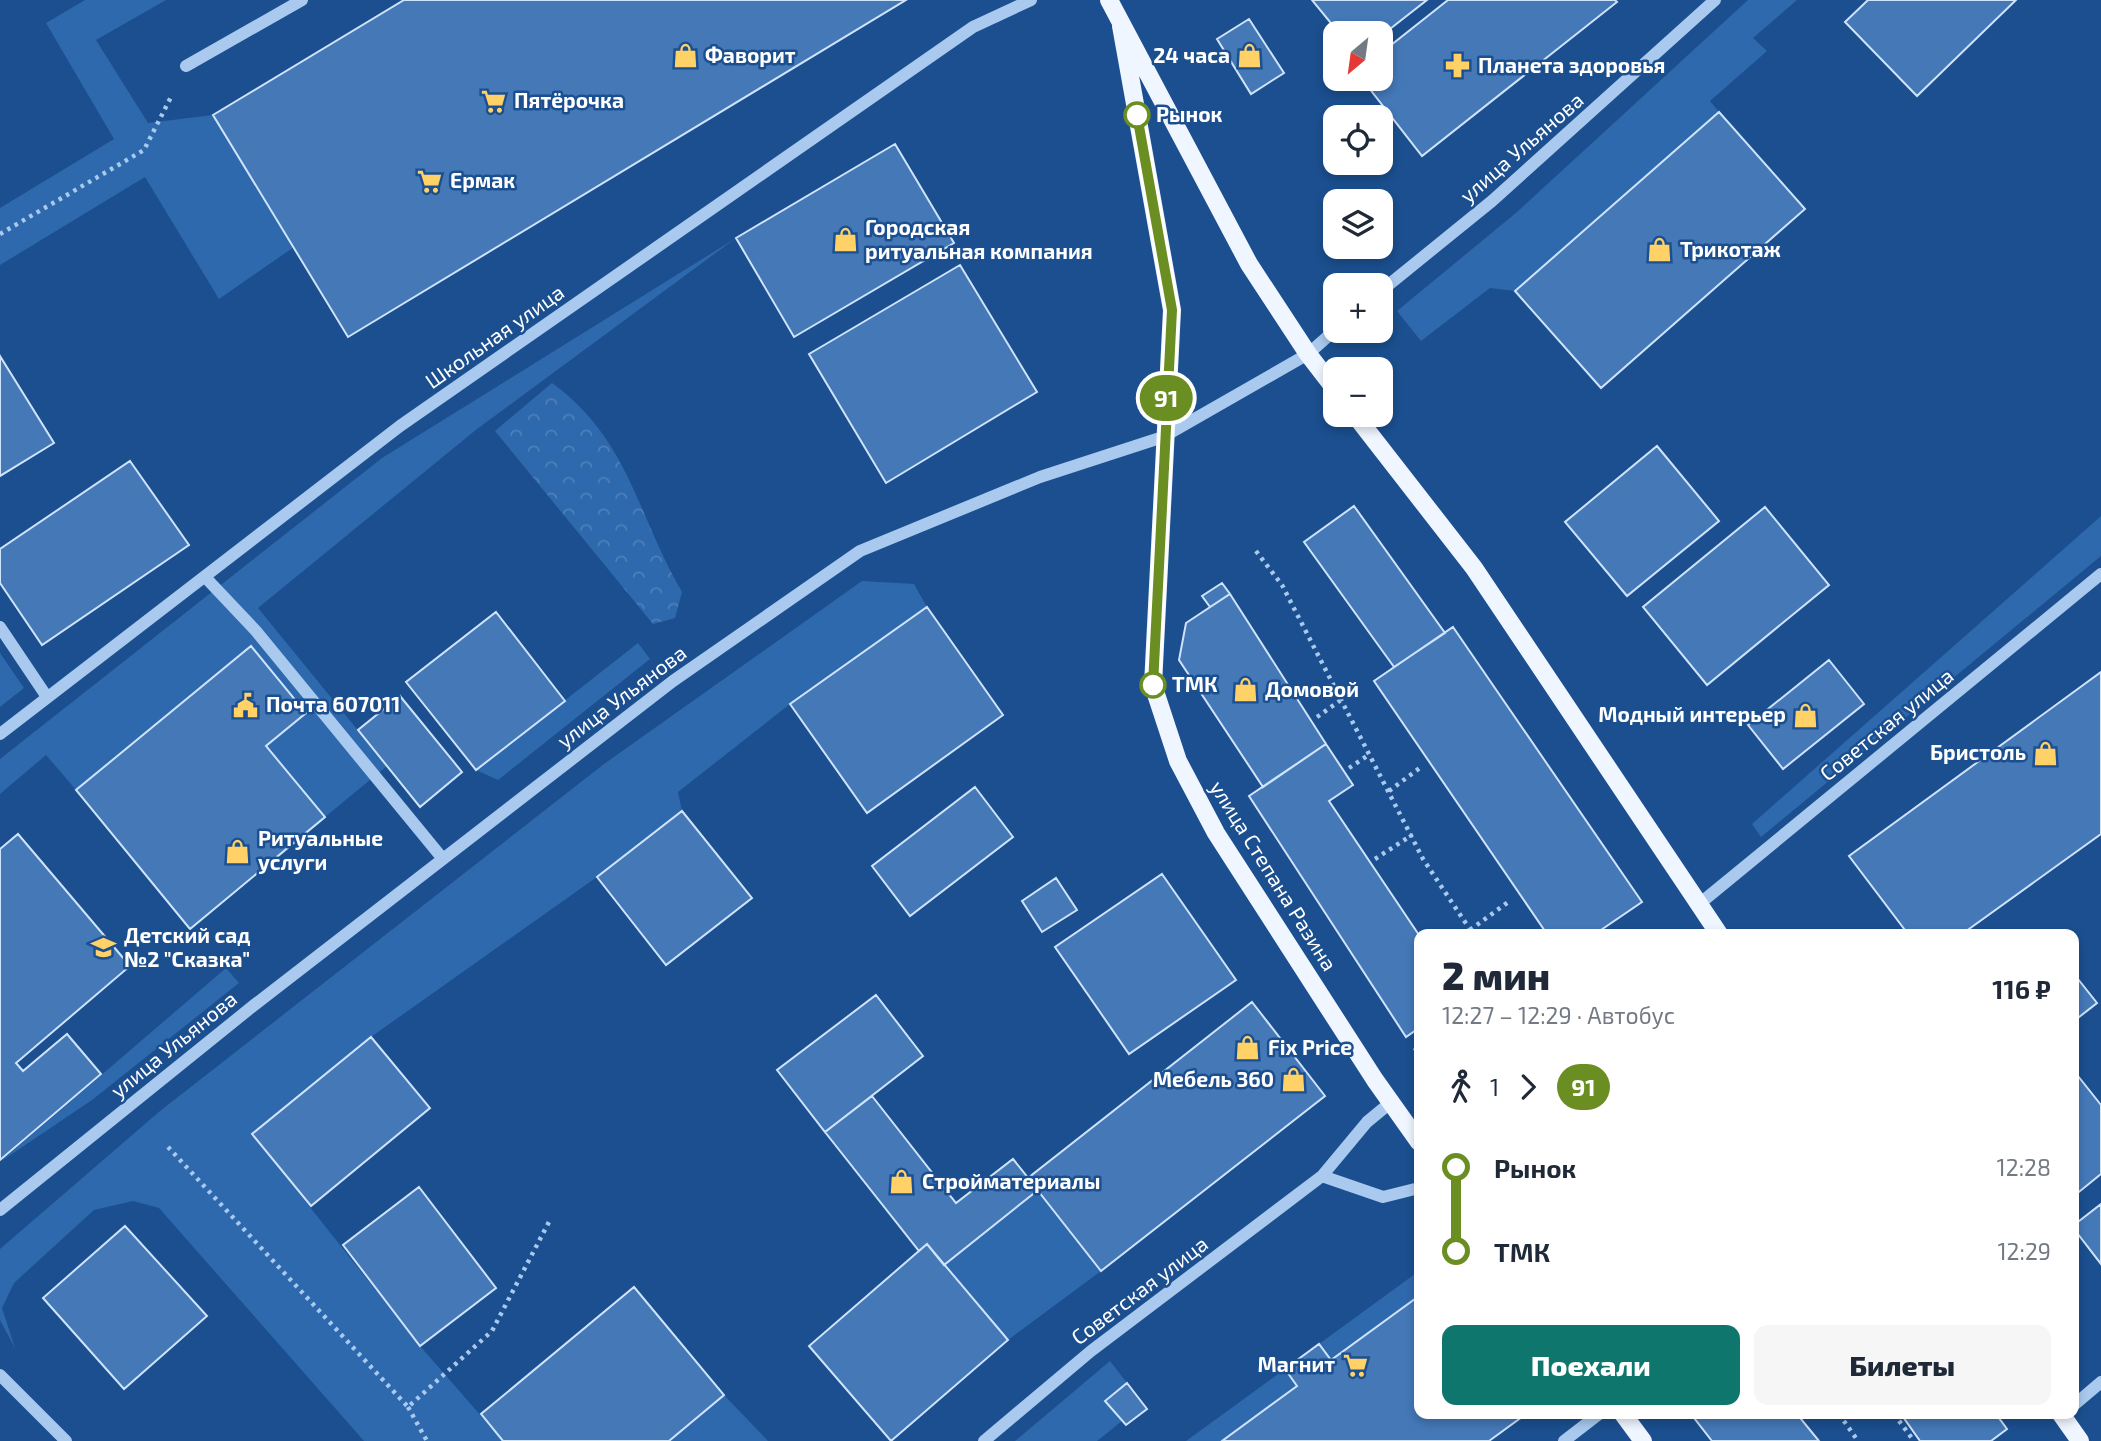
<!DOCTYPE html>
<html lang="ru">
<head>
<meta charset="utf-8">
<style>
  :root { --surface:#fff; --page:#f6f6f7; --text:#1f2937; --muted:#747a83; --accent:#0f766e }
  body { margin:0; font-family:"Exo 2",sans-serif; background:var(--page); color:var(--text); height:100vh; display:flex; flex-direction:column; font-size:26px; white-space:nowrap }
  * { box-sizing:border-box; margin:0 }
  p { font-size:23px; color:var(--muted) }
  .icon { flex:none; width:38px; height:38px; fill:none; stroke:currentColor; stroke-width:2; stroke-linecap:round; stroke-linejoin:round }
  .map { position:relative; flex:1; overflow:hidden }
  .panel { position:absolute; left:1414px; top:929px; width:665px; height:490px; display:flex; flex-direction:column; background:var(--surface); border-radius:14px; box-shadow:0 4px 10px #0003 }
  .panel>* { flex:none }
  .badge { padding:0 14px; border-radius:23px; font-size:24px; line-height:46px }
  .needle { width:46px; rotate:209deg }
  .tools { position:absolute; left:1323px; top:21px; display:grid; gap:14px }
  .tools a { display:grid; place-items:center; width:70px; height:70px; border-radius:14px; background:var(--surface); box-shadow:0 4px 10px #0003; font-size:35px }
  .map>.badge { position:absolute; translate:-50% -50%; box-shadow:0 0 0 4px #fff }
  .legs { display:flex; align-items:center; gap:10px; height:77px; padding:0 28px; font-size:23px }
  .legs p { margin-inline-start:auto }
  .overview { display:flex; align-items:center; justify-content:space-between; height:119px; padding:0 28px }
  h1 { font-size:38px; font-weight:800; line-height:52px }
  .primary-button { display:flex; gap:14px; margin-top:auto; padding:14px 28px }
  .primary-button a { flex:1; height:80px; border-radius:14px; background:var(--accent); color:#fff; font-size:28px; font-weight:800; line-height:80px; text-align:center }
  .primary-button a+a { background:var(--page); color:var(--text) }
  ul { padding:0 28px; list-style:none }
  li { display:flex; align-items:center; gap:24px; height:84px; font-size:26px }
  li i { display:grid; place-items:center; width:10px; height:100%; margin:0 9px; background:currentColor }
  li i::after { content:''; width:18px; height:18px; margin:-9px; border:5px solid; border-radius:50%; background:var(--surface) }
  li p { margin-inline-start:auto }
  li:first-child i { background:linear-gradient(#0000 50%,currentColor 0) }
  li:last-child i { background:linear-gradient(currentColor 50%,#0000 0) }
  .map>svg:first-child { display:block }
</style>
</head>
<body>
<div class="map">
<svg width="2101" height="1441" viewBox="0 0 2101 1441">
  <defs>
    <pattern id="forest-crowns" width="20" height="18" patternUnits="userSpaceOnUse" patternTransform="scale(1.75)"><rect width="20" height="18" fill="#2e69ad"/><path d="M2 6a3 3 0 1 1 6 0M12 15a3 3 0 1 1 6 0" fill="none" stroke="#4d80b9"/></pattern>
  </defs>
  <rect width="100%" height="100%" fill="#1b4f8f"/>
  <path fill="#2e69ad" d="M 85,0 L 166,0 L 96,40 L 148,123 L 213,115 L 294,247 L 219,299 L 145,177 L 0,265 L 0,208 L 114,139 L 46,23 Z
    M 1748,0 L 1797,0 L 1753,38 L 1767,51 L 1710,101 L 1719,112 L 1515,291 L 1490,288 L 1421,341 L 1397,311 L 1517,212 Z
    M 736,238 L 477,429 L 258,608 L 387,766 L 325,817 L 266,746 L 306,713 L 251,646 L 76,790 L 46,755 L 0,794 L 0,759 L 382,458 Z
    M 2101,516 L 2101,556 L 1761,837 L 1752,824 Z
    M 862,581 L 914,584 L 927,607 L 790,704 L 678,792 L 682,811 L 597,877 L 371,1037 L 252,1134 L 420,1346 L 503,1441 L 364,1441 L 159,1208 L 133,1201 L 94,1210 L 14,1283 L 2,1308 L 15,1348 L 0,1320 L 0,1249 L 160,1111 L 604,764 Z
    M 638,643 L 650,659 L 498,780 L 476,770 Z
    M 0,653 L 24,688 L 0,707 Z
    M 226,968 L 239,983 L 92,1100 L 0,1162 Z
    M 1038,1190 L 1101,1271 L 1008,1340 L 944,1265 Z
    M 1419,1271 L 1419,1296 L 1331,1360 L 1319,1344 Z
    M 1110,1361 L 1127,1383 L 1106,1401 L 1122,1421 L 1097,1441 L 1015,1441 Z
    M 1285,1369 L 1297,1386 L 1222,1441 L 1186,1441 Z
    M 724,1395 L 768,1441 L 669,1441 Z"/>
  <path fill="url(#forest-crowns)" d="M 552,383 C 629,439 637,515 682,592 L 675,618 L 653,624 L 495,431 Z"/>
  <path fill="#4478b7" stroke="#cfe3fa" stroke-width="2" d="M 404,0 L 906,0 L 348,337 L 213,115 Z
    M 1312,0 L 1427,0 L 1381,36 L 1381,33 L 1339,33 Z
    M 1448,0 L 1615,0 L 1617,2 L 1422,156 L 1362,79 L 1381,79 L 1381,53 Z
    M 1868,0 L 2016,0 L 1917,96 L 1845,22 Z
    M 1249,19 L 1284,73 L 1251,94 L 1217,39 Z
    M 1719,112 L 1805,209 L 1601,388 L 1515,291 Z
    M 895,144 L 954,243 L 794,337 L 736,238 Z
    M 960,265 L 1037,392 L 886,483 L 809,354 Z
    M 0,356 L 54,443 L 0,476 Z
    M 1657,446 L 1719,521 L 1627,596 L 1565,522 Z
    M 130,461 L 189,545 L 42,645 L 0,583 L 0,549 Z
    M 1354,506 L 1445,633 L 1394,667 L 1304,542 Z
    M 1765,507 L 1829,585 L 1707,685 L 1643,607 Z
    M 1222,583 L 1230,594 L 1210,607 L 1202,596 Z
    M 1230,594 L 1326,744 L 1263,787 L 1179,660 L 1186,623 Z
    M 927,607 L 1003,715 L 867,813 L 790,704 Z
    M 496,612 L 565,701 L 476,770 L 406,682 Z
    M 1453,627 L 1642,902 L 1595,934 L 1547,934 L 1374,681 Z
    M 251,646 L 306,713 L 266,746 L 325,817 L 190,929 L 76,790 Z
    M 1829,660 L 1864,704 L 1783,769 L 1748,725 Z
    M 2101,672 L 2101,834 L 1962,934 L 1908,934 L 1849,856 Z
    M 400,696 L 462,772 L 420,807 L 358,730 Z
    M 1326,744 L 1353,785 L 1329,801 L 1419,935 L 1419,1028 L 1406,1037 L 1249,796 Z
    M 975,787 L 1013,837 L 910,916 L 872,866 Z
    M 682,811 L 752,898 L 666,965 L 597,877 Z
    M 18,834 L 130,966 L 16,1063 L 23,1071 L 67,1034 L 101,1074 L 0,1160 L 0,849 Z
    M 1162,874 L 1236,980 L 1129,1054 L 1055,947 Z
    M 1056,878 L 1077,910 L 1042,932 L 1022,901 Z
    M 2074,974 L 2097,1003 L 2074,1021 Z
    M 876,995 L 923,1056 L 825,1132 L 777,1070 Z
    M 1252,1002 L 1325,1096 L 1101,1271 L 1028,1178 Z
    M 371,1037 L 430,1108 L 311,1206 L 252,1134 Z
    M 2074,1071 L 2101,1105 L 2101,1174 L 2074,1196 Z
    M 872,1096 L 956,1203 L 1013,1159 L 1038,1190 L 944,1265 L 927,1244 L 919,1251 L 825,1132 Z
    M 419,1187 L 496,1288 L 420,1346 L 343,1245 Z
    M 2101,1204 L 2101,1264 L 2074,1229 L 2074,1225 Z
    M 125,1226 L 207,1316 L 124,1389 L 43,1298 Z
    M 927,1244 L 1008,1340 L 891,1441 L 809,1346 Z
    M 634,1287 L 724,1395 L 669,1441 L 503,1441 L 481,1414 Z
    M 1419,1296 L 1419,1414 L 1526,1414 L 1489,1441 L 1222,1441 L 1297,1386 L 1285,1369 L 1319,1344 L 1331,1360 Z
    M 1127,1383 L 1147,1409 L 1126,1425 L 1105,1401 Z
    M 1691,1414 L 1797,1414 L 1819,1441 L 1712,1441 Z
    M 1901,1414 L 1996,1414 L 2007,1429 L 1991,1441 L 1920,1441 Z"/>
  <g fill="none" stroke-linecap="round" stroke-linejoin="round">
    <path stroke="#a9c9ee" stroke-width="4.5" stroke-dasharray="3.5 5" stroke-linecap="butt" d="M 0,234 L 144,150 L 171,97
      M 1256,551 L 1282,585 L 1423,859 L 1473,934
      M 1317,717 L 1341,700
      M 1349,768 L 1370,754
      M 1389,791 L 1421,767
      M 1375,859 L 1412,835
      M 1470,930 L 1511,900
      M 1414,1051 L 1419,1048
      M 168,1147 L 408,1407 L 492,1331 L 550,1220
      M 408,1407 L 427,1441
      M 1839,1414 L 1858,1441
      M 1894,1414 L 1914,1441"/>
    <path stroke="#a9c9ee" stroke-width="12" d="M 186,66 L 302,0
      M 1381,291 L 1492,201 L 1715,0
      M 205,577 L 256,631 L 443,859
      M 0,627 L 47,697
      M 0,734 L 400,426 L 973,27 L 1031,0
      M 1698,905 L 2101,574
      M 1390,1103 L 1367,1122 L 1322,1176 L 1383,1197 L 1419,1188
      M 0,1210 L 253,1006 L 673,681 L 860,551 L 1040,477 L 1163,437 L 1308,354 L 1335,330
      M 0,1375 L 66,1441
      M 2074,1405 L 2101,1382
      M 984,1441 L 1091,1351 L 1322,1176
      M 1564,1441 L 1599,1414"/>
    <path stroke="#f0f6ff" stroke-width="18" d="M 1109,0 L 1249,264 L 1308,354 L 1335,389
      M 1121,26 L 1172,310 L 1153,685 L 1178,761 L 1216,833 L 1375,1080 L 1419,1142
      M 1355,415 L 1474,568 L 1719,934
      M 1623,1414 L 1643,1441
      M 2061,1414 L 2080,1441"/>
  </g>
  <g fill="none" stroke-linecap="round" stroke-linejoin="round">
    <defs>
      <path id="line-1" d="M 1137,115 L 1172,310 L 1153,685"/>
    </defs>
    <use href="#line-1" stroke="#fff" stroke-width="16"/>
    <use href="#line-1" stroke="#6b8e23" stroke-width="10"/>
  </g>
  <defs>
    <symbol id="shop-bare" viewBox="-9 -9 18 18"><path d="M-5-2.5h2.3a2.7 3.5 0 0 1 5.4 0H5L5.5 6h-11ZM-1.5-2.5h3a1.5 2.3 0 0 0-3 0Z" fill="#ffd166" stroke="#1b4f8f" stroke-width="2.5" paint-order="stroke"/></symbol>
    <symbol id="pharmacy-bare" viewBox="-9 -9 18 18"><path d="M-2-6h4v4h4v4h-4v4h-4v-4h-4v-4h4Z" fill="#ffd166" stroke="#1b4f8f" stroke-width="2.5" paint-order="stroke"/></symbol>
    <symbol id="supermarket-bare" viewBox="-9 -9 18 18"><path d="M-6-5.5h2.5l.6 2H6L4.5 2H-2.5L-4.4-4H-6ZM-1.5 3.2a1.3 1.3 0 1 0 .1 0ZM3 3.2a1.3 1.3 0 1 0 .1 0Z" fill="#ffd166" stroke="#1b4f8f" stroke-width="2.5" paint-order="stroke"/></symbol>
    <symbol id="civic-bare" viewBox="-9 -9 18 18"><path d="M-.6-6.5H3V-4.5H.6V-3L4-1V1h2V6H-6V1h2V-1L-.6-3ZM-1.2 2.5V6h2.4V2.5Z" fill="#ffd166" stroke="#1b4f8f" stroke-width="2.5" paint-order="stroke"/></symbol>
    <symbol id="school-bare" viewBox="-9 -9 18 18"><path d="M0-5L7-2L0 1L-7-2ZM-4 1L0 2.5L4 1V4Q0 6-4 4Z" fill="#ffd166" stroke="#1b4f8f" stroke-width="2.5" paint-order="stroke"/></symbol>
  </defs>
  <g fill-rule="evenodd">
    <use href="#shop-bare" x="668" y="38" width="35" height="35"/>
    <use href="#shop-bare" x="1232" y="38" width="35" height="35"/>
    <use href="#pharmacy-bare" x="1440" y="48" width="35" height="35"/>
    <use href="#supermarket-bare" x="476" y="84" width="35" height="35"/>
    <use href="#supermarket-bare" x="412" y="164" width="35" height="35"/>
    <use href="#shop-bare" x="828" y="222" width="35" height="35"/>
    <use href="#shop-bare" x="1642" y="232" width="35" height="35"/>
    <use href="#shop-bare" x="1228" y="672" width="35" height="35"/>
    <use href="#civic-bare" x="228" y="688" width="35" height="35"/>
    <use href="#shop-bare" x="1788" y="698" width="35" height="35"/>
    <use href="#shop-bare" x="2028" y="736" width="35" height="35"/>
    <use href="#shop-bare" x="220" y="834" width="35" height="35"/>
    <use href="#school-bare" x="86" y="930" width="35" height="35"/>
    <use href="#shop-bare" x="1230" y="1030" width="35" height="35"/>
    <use href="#shop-bare" x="1276" y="1062" width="35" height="35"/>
    <use href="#shop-bare" x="884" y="1164" width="35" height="35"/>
    <use href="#supermarket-bare" x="1338" y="1348" width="35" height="35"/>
  </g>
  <g fill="#fff" stroke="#6b8e23" stroke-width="3.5">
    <circle cx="1137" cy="115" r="12"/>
    <circle cx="1153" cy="685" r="12"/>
  </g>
  <g text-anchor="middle" stroke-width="5" stroke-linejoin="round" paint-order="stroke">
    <g font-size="21" font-weight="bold" fill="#fff" stroke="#1b4f8f" text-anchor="start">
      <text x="705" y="63">Фаворит</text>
      <text x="1230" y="63" text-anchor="end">24 часа</text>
      <text x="1478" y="73">Планета здоровья</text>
      <text x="514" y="108">Пятёрочка</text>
      <text x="450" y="188">Ермак</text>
      <text x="865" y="235">Городская<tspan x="865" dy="24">ритуальная компания</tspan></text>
      <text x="1680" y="257">Трикотаж</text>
      <text x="1265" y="697">Домовой</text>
      <text x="266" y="712">Почта 607011</text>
      <text x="1786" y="722" text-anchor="end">Модный интерьер</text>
      <text x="2026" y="760" text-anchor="end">Бристоль</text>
      <text x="258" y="846">Ритуальные<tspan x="258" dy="24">услуги</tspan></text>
      <text x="124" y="943">Детский сад<tspan x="124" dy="24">№2 "Сказка"</tspan></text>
      <text x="1268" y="1055">Fix Price</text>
      <text x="1274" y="1087" text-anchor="end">Мебель 360</text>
      <text x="922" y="1189">Стройматериалы</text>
      <text x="1335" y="1372" text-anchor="end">Магнит</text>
    </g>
    <g font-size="21" font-weight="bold" fill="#fff" stroke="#1b4f8f" text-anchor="start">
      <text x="1156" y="122">Рынок</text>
      <text x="1172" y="692">ТМК</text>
    </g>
    <g font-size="21" fill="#fff" stroke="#1b4f8f">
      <text transform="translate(1522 148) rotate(-41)" y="7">улица Ульянова</text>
      <text transform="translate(495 337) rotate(-35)" y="7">Школьная улица</text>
      <text transform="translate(622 697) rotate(-37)" y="7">улица Ульянова</text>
      <text transform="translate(1887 725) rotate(-39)" y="7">Советская улица</text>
      <text transform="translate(1273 876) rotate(58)" y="7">улица Степана Разина</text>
      <text transform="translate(174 1045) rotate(-39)" y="7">улица Ульянова</text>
      <text transform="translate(1140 1291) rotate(-37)" y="7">Советская улица</text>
    </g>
  </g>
</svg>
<div class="tools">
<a><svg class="needle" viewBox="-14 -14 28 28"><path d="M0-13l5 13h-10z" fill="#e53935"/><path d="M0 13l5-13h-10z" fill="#747a83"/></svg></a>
<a><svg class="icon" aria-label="locate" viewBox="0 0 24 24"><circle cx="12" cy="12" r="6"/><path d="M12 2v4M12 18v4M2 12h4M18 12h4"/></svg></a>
<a><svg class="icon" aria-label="layers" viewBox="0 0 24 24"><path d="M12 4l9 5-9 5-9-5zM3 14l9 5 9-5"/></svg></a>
<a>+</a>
<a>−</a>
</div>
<b class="badge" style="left:1166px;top:398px;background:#6b8e23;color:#fff">91</b>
<section class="panel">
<div class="overview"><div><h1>2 мин</h1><p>12:27 – 12:29 · Автобус</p></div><b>116 ₽</b></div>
<div class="legs"><svg class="icon" aria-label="walk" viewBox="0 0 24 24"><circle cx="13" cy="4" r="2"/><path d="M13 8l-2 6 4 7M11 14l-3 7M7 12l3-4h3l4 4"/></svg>1<svg class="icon" aria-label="forward" viewBox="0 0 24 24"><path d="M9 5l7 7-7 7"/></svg><b class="badge" style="background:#6b8e23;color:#fff">91</b></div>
<ul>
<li><i style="color:#6b8e23"></i><b>Рынок</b><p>12:28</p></li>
<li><i style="color:#6b8e23"></i><b>ТМК</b><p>12:29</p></li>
</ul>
<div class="primary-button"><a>Поехали</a><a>Билеты</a></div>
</section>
</div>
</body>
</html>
